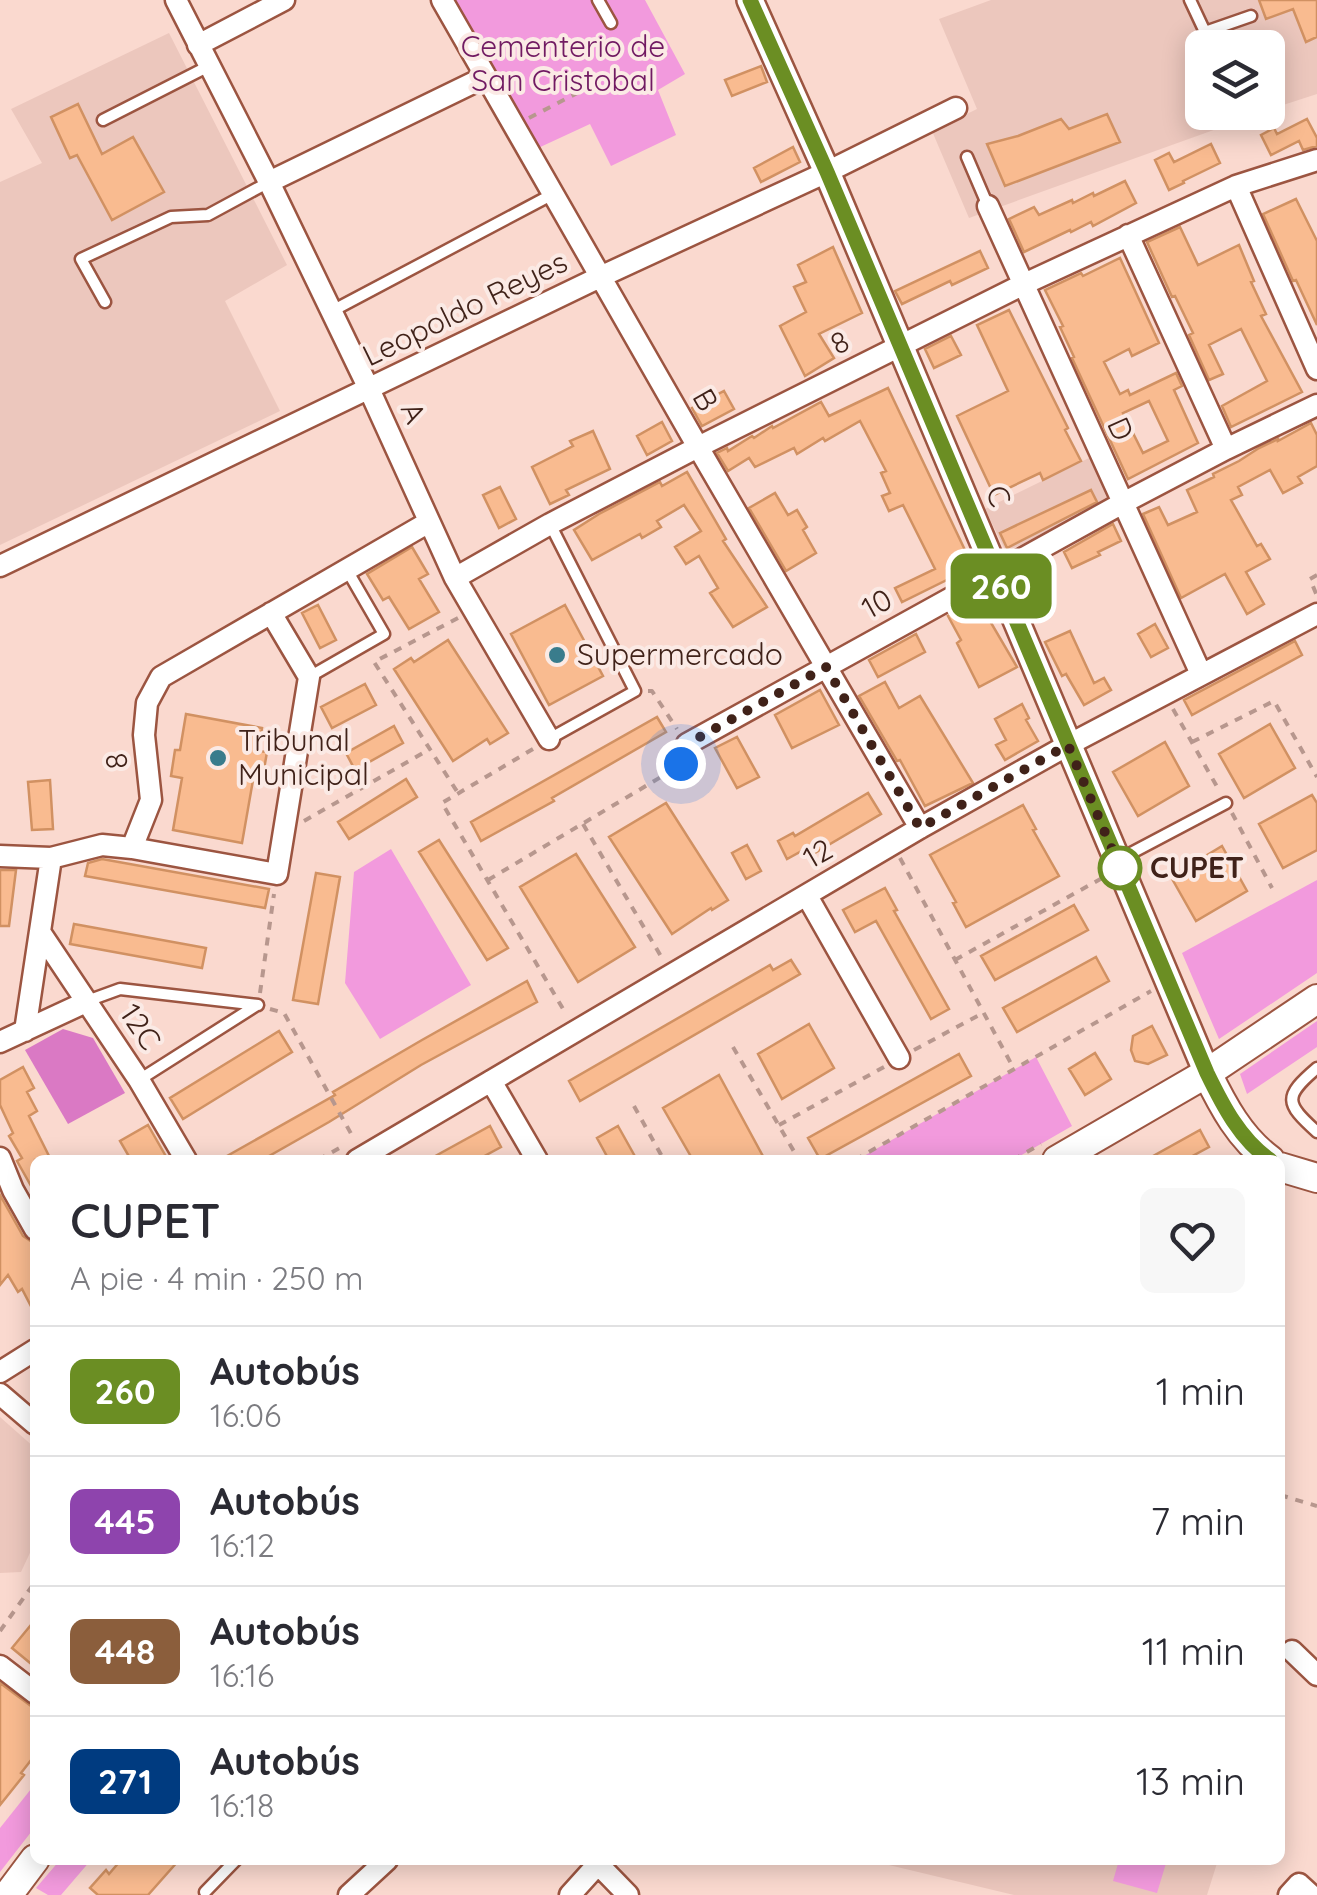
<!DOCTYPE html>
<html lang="es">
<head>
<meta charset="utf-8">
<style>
  :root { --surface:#fff; --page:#f7f7f7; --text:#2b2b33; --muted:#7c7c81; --line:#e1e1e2 }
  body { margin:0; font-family:Quicksand,sans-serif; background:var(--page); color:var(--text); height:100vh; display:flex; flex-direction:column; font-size:38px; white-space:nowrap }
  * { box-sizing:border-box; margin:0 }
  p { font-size:32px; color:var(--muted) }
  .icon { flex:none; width:55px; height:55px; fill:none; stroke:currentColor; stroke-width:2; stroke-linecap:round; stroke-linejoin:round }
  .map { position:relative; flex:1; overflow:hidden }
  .details { position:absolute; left:30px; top:1155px; width:1255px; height:710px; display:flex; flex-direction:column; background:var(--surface); border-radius:15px; box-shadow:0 5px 25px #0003 }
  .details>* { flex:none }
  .badge { padding:0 20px; border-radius:15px; font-size:35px; line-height:65px }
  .controls { position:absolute; left:1185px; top:30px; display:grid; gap:20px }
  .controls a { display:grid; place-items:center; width:100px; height:100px; border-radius:15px; background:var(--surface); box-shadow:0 5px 25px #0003; font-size:50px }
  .you { position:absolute; width:50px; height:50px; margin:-25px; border:8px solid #fff; border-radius:50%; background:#1a73e8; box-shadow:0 0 0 15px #1a73e833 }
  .map>.badge { position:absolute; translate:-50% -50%; box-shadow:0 0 0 5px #fff }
  .round { display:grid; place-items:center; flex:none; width:105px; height:105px; border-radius:15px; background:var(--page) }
  .head { display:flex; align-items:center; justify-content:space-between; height:170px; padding:0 40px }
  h1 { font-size:48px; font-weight:600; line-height:75px }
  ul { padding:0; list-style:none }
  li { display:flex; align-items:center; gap:30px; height:130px; padding:0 40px; border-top:2px solid var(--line) }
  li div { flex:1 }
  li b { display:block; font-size:38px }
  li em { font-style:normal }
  li .badge { min-width:110px; font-weight:700; text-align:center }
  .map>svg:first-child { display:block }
</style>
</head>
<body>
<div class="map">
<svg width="1317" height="1895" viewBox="0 0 1317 1895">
  <rect width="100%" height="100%" fill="#fad9cf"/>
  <path fill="#ecc7bd" d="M 991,0 L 1317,0 L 1317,94 L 1268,110 L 1268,48 L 1202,48 L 1202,112 L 1261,113 L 969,218 L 932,131 L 977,109 L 939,19 Z
    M 169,33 L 287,265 L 225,301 L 280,411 L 0,545 L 0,182 L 42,163 L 11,109 Z
    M 1089,458 L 1110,501 L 1006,552 L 985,509 Z
    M 0,1417 L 35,1448 L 35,1542 L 21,1572 L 0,1573 Z
    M 868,1860 L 1218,1860 L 1207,1895 L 1014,1895 Z"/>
  <path fill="#f29add" d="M 447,0 L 645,0 L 685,74 L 658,90 L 676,135 L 611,166 L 590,124 L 536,149 Z
    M 391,849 L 471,985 L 380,1039 L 345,983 L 354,872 Z
    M 1317,880 L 1317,973 L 1219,1039 L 1182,953 Z
    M 1317,1021 L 1317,1047 L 1247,1094 L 1240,1074 Z
    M 1036,1057 L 1072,1126 L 1013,1160 L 857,1160 Z
    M 35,1784 L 35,1827 L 0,1872 L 0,1828 Z
    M 60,1860 L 91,1860 L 61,1895 L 48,1895 L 36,1888 Z
    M 1119,1860 L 1167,1860 L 1157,1893 L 1113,1881 Z"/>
  <path fill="#da79c4" d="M 63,1029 L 93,1038 L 125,1093 L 68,1124 L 25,1050 Z"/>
  <path fill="#f9bb90" stroke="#d19162" stroke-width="2.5" fill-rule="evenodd" d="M 1259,0 L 1317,0 L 1317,37 L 1306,42 L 1293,9 L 1266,19 Z
    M 761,66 L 767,82 L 732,96 L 725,80 Z
    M 78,104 L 102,154 L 133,137 L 164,192 L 112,220 L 77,155 L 70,158 L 51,117 Z
    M 1107,114 L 1120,142 L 1005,186 L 987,144 L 1018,136 L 1061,119 L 1069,129 Z
    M 1307,119 L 1317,138 L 1317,146 L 1303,150 L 1299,141 L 1271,155 L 1261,135 L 1274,128 L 1277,134 Z
    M 1211,144 L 1220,163 L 1183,181 L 1184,183 L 1169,190 L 1155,160 L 1169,153 L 1174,162 Z
    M 793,147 L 800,162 L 761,182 L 754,168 Z
    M 1125,181 L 1136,203 L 1093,226 L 1091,222 L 1071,232 L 1070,230 L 1024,252 L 1009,219 L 1034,207 L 1039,215 L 1072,200 L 1073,203 L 1093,193 L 1094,196 Z
    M 1296,199 L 1317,241 L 1317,325 L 1296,280 L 1293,281 L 1263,214 Z
    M 1180,227 L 1198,265 L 1239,245 L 1254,281 L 1251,282 L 1266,314 L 1261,316 L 1302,392 L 1231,427 L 1222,406 L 1267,381 L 1241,329 L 1209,345 L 1223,374 L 1209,380 L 1189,335 L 1193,333 L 1175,296 L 1172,297 L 1147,242 Z
    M 833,247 L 862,313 L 819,334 L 834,358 L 805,376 L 780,326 L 806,312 L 794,287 L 806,282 L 798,265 Z
    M 980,251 L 988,268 L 952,285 L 950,281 L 902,304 L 895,291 Z
    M 1120,258 L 1159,343 L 1132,356 L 1129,349 L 1104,362 L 1120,394 L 1128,390 L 1130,395 L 1176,373 L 1182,386 L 1174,390 L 1198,443 L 1128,479 L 1072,358 L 1074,357 L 1060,327 L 1063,326 L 1045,290 L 1081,273 L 1083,276 ZM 1149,401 L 1168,441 L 1143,453 L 1123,413 Z
    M 1009,310 L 1068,428 L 1065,430 L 1081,461 L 1043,480 L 1040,473 L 994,495 L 957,416 L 1008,391 L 977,325 Z
    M 951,336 L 961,355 L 934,368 L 925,349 Z
    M 888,388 L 973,567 L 902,602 L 895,588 L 935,569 L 903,505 L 889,511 L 882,496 L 890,493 L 881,473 L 886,471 L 860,421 L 825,441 L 823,438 L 797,454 L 794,448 L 755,467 L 749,458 L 728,471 L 717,453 L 727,448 L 728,451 L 752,436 L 754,438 L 772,426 L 773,428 L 821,402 L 829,416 Z
    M 724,391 L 734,409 L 702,426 L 692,408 Z
    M 662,422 L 672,441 L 647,455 L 637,436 Z
    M 1311,423 L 1317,435 L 1317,466 L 1298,477 L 1302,483 L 1283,493 L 1270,470 L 1238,487 L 1242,495 L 1231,500 L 1257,546 L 1261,544 L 1270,559 L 1246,572 L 1264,604 L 1247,614 L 1225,574 L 1181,598 L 1143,514 L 1159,507 L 1168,525 L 1197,512 L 1187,490 L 1214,477 L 1213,474 L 1239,461 L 1259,448 L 1278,439 L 1278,441 Z
    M 593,431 L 610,469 L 566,490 L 569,495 L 550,504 L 532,467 L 573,446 L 570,441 Z
    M 687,472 L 726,539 L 723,541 L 767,607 L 733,627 L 710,593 L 718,588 L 699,556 L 686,564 L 675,547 L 701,531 L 684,505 L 657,521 L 661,527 L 642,538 L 640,534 L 592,560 L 574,530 L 599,514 L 660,482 L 662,486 Z
    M 500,487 L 516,519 L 499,528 L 483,495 Z
    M 1091,490 L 1097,502 L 1007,548 L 1000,533 Z
    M 775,493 L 788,515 L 797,510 L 807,527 L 803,530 L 816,553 L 786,571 L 749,508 Z
    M 1113,524 L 1121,541 L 1098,552 L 1100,555 L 1072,568 L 1064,552 Z
    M 412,547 L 428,574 L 419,579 L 439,612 L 409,629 L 389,597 L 383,600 L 367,574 Z
    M 981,597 L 991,614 L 987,616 L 1017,667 L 979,687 L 957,643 L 961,640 L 948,616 Z
    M 318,605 L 336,640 L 320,648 L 302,613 Z
    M 565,605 L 603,676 L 549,705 L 511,634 Z
    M 1155,624 L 1168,648 L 1151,657 L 1138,634 Z
    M 1070,631 L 1094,683 L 1104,678 L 1111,690 L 1084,705 L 1066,674 L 1062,676 L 1045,642 Z
    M 916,634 L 925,652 L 878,677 L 869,660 Z
    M 448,640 L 508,733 L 490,744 L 487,739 L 453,761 L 394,669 L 411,658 L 414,662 Z
    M 1295,641 L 1302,655 L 1192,715 L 1184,700 Z
    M 885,682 L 899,708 L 920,696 L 973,783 L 925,806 L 900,760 L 897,761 L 859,696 Z
    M 365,684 L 376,705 L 332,728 L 321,707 Z
    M 820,690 L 839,725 L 792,748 L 775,715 Z
    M 1022,704 L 1029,718 L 1026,720 L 1038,741 L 1005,760 L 996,745 L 1006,740 L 995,719 Z
    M 186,714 L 262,728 L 258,751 L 267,752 L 262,781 L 253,780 L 242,843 L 173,830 L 182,778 L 171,776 L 175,750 L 180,750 Z
    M 657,717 L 666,732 L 552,798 L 554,801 L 481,841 L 471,822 Z
    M 1270,724 L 1295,768 L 1244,798 L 1219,754 Z
    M 394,726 L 403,743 L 355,770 L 346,753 Z
    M 737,737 L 759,777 L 737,788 L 715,748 Z
    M 1165,742 L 1189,786 L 1138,816 L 1113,772 Z
    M 406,779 L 417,797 L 349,839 L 338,822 Z
    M 50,780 L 53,829 L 32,830 L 28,782 Z
    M 868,793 L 881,814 L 813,854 L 809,847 L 787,859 L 778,841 L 793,833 L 795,836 Z
    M 1312,795 L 1317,803 L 1317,850 L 1283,868 L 1259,824 Z
    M 666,803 L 728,900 L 712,910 L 711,908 L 672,934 L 609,837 Z
    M 1023,805 L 1036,829 L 1033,830 L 1059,876 L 966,927 L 953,903 L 956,902 L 930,855 Z
    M 439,840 L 508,948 L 487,960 L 419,852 Z
    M 747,845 L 761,871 L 746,879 L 732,853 Z
    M 1222,846 L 1247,891 L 1196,921 L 1171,877 Z
    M 576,854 L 635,947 L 578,982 L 520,887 Z
    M 102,859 L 269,889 L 265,908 L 85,876 L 88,863 Z
    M 0,870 L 16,870 L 9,926 L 0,926 Z
    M 316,873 L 340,877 L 318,1004 L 293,1000 Z
    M 885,888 L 897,910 L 894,911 L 949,1009 L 931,1019 L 876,921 L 855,932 L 843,910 Z
    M 1074,905 L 1088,930 L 995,980 L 981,956 Z
    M 74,924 L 206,948 L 202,968 L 70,944 Z
    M 1096,957 L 1109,981 L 1017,1032 L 1003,1008 Z
    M 791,960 L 800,974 L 580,1101 L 569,1081 L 770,965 L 773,970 Z
    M 527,981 L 537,1002 L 421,1065 L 329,1122 L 262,1160 L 220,1160 L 335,1095 L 333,1092 L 422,1040 Z
    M 809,1024 L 834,1068 L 782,1099 L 758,1054 Z
    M 1152,1026 L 1167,1055 L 1148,1064 L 1135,1061 L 1131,1050 L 1133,1036 Z
    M 279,1031 L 292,1052 L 183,1119 L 170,1098 Z
    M 1095,1053 L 1111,1079 L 1085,1095 L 1069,1069 Z
    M 959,1054 L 971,1076 L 820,1159 L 808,1138 Z
    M 23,1067 L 34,1088 L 27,1092 L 37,1111 L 29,1116 L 51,1160 L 35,1160 L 35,1193 L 17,1161 L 22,1158 L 9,1136 L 13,1133 L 0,1105 L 0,1080 Z
    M 719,1075 L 765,1160 L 693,1160 L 663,1108 Z
    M 148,1125 L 168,1160 L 131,1160 L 120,1141 Z
    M 490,1126 L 501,1147 L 477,1160 L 428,1160 Z
    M 618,1126 L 637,1160 L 609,1160 L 597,1138 Z
    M 1200,1130 L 1209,1147 L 1185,1160 L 1146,1160 Z
    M 0,1195 L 23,1236 L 32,1242 L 35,1248 L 35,1314 L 22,1289 L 18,1292 L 8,1275 L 0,1285 Z
    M 35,1620 L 35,1667 L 12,1648 Z
    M 0,1683 L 35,1709 L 35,1755 L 21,1773 L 24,1775 L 0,1805 Z
    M 121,1860 L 179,1860 L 148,1895 L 98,1895 L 90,1888 L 106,1870 L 109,1874 Z"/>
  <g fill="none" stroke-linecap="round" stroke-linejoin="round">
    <defs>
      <path id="service" d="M 598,0 L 611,23
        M 1190,0 L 1205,32 L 1251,16
        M 103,120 L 209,66
        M 967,157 L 988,206
        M 105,302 L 81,259 L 171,217 L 208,215 L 269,182
        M 332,311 L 553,194
        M 309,677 L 384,634 L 347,570
        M 549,739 L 635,691 L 550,524
        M 1118,860 L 1226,803
        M 87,1001 L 120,989 L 258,1005
        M 1317,1068 C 1283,1097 1285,1103 1317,1132
        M 139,1080 L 257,1005
        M 205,1892 L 236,1860"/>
      <path id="minor" d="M 176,0 L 269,182 L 369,389 L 455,578 L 549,739
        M 442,0 L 698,447 L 920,828
        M 198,45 L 284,0
        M 269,182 L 485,77
        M 1236,186 L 1317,369
        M 988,206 L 1201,674
        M 1128,235 L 1226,449
        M 0,566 L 600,277 L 827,172 L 956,108
        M 455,578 L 550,524 L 698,447 L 1022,285 L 1236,186 L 1317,160
        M 687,744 L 1121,504 L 1226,449 L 1317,405
        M 132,848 L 151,800 L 144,735 L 147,703 L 161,677 L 429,522
        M 0,856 L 51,858 L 102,845 L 132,848 L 277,874 L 309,677 L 271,613
        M 807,896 L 899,1058
        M 40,932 L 139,1080 L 186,1160
        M 25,1031 L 51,858
        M 0,1042 L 86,1002
        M 491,1081 L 537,1160
        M 0,1158 L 13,1190 L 35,1229
        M 357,1160 L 920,828 L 1068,745 L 1317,614
        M 0,1372 L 35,1350
        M 0,1394 L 35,1424
        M 1292,1651 L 1317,1675
        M 0,1666 L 35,1693
        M 594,1860 L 628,1895
        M 349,1895 L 387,1860
        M 570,1895 L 598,1864
        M 1289,1895 L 1299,1884 L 1311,1895"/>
      <path id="tertiary" d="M 750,0 L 827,172 L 1207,1073"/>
      <path id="secondary" d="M 1207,1073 C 1223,1106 1240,1138 1270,1160
        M 1057,1160 L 1207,1073 L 1317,999
        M 1280,1167 L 1317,1178
        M 8,1895 L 35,1859"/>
    </defs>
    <use href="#service" stroke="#9c5541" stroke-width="15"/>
    <use href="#minor" stroke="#9c5541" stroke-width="25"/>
    <use href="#tertiary" stroke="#9c5541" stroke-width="30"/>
    <use href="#secondary" stroke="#9c5541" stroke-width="32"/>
    <path stroke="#b7978e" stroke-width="4" stroke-dasharray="8 8" stroke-linecap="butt" d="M 529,118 L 583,90
      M 1317,575 L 1310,579 L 1317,596
      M 458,618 L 374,662 L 458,793
      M 648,691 L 652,691 L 677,729
      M 1173,709 L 1220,792
      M 1192,742 L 1274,701 L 1317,777
      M 533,749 L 442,803 L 566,1014
      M 1232,813 L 1272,888
      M 304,821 L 430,749
      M 583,824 L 662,958
      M 900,858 L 1014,1069
      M 488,880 L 681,765 L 682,760
      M 955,960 L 1104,877
      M 260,993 L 274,894
      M 270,1009 L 284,1013 L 354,1139
      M 733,1047 L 799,1160
      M 914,1050 L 983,1013
      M 634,1106 L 664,1160
      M 779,1125 L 884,1067
      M 318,1160 L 345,1145
      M 855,1160 L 1151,991
      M 1013,1160 L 1041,1144
      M 1280,1495 L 1317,1506
      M 0,1631 L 35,1582"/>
    <use href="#service" stroke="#fff" stroke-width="10"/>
    <use href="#minor" stroke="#fff" stroke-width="20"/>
    <use href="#tertiary" stroke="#fff" stroke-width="25"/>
    <use href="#secondary" stroke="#fff" stroke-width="28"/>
  </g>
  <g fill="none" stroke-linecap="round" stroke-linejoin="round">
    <defs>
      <path id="line" d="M 750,0 L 827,172 L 1207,1073 C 1223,1106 1240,1139 1270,1160"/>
    </defs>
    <use href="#line" stroke="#fff" stroke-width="22"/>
    <use href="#line" stroke="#6b8e23" stroke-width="15"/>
    <path stroke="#402219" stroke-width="10" stroke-dasharray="0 18" d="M 681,764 L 687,744 L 826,667 L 920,828 L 1068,745 L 1120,868"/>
  </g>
  <g fill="#397c8c" stroke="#fbeae5" stroke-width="4">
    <circle cx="557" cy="655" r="10"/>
    <circle cx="218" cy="758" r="10"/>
  </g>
  <circle fill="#fff" stroke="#6b8e23" stroke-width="5" cx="1120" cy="868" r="20"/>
  <g text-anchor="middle" stroke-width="8" stroke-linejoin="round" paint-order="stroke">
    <g font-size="30" fill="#711a62" stroke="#fbeae5">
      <text x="563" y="57">Cementerio de<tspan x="563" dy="34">San Cristobal</tspan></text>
    </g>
    <g font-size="30" fill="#402219" stroke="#fbeae5">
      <text transform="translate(465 309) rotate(-26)" y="10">Leopoldo Reyes</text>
      <text transform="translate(840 343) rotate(-27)" y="10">8</text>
      <text transform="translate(705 400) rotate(60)" y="10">B</text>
      <text transform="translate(413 413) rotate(66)" y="10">A</text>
      <text transform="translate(1120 429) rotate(66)" y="10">D</text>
      <text transform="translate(998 496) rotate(67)" y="10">C</text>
      <text transform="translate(877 604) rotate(-29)" y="10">10</text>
      <text transform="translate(117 761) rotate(-96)" y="10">8</text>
      <text transform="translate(818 854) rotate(-30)" y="10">12</text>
      <text transform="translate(140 1027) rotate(56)" y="10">12C</text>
    </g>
    <g font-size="30" fill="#402219" stroke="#fbeae5" text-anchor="start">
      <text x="577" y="665">Supermercado</text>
      <text x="238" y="751">Tribunal<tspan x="238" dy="34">Municipal</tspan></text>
    </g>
    <g font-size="30" font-weight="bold" fill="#402219" stroke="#fbeae5" text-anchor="start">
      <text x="1150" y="878">CUPET</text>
    </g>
  </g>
</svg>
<div class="controls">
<a><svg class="icon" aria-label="layers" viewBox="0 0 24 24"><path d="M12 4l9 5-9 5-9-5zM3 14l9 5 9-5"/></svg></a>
</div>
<div class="you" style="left:681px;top:764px"></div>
<b class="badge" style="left:1001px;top:586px;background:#6b8e23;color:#fff">260</b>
<section class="details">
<div class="head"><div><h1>CUPET</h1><p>A pie · 4 min · 250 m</p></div><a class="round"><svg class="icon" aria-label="heart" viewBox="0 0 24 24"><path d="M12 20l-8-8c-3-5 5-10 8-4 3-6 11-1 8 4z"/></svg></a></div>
<ul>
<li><span class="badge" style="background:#6b8e23;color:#fff">260</span><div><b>Autobús</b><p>16:06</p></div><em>1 min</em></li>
<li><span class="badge" style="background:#8e44ad;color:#fff">445</span><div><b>Autobús</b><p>16:12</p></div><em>7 min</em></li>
<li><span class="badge" style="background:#8b5e3c;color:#fff">448</span><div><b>Autobús</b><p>16:16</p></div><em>11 min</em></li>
<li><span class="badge" style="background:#003b80;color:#fff">271</span><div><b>Autobús</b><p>16:18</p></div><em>13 min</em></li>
</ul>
</section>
</div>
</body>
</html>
